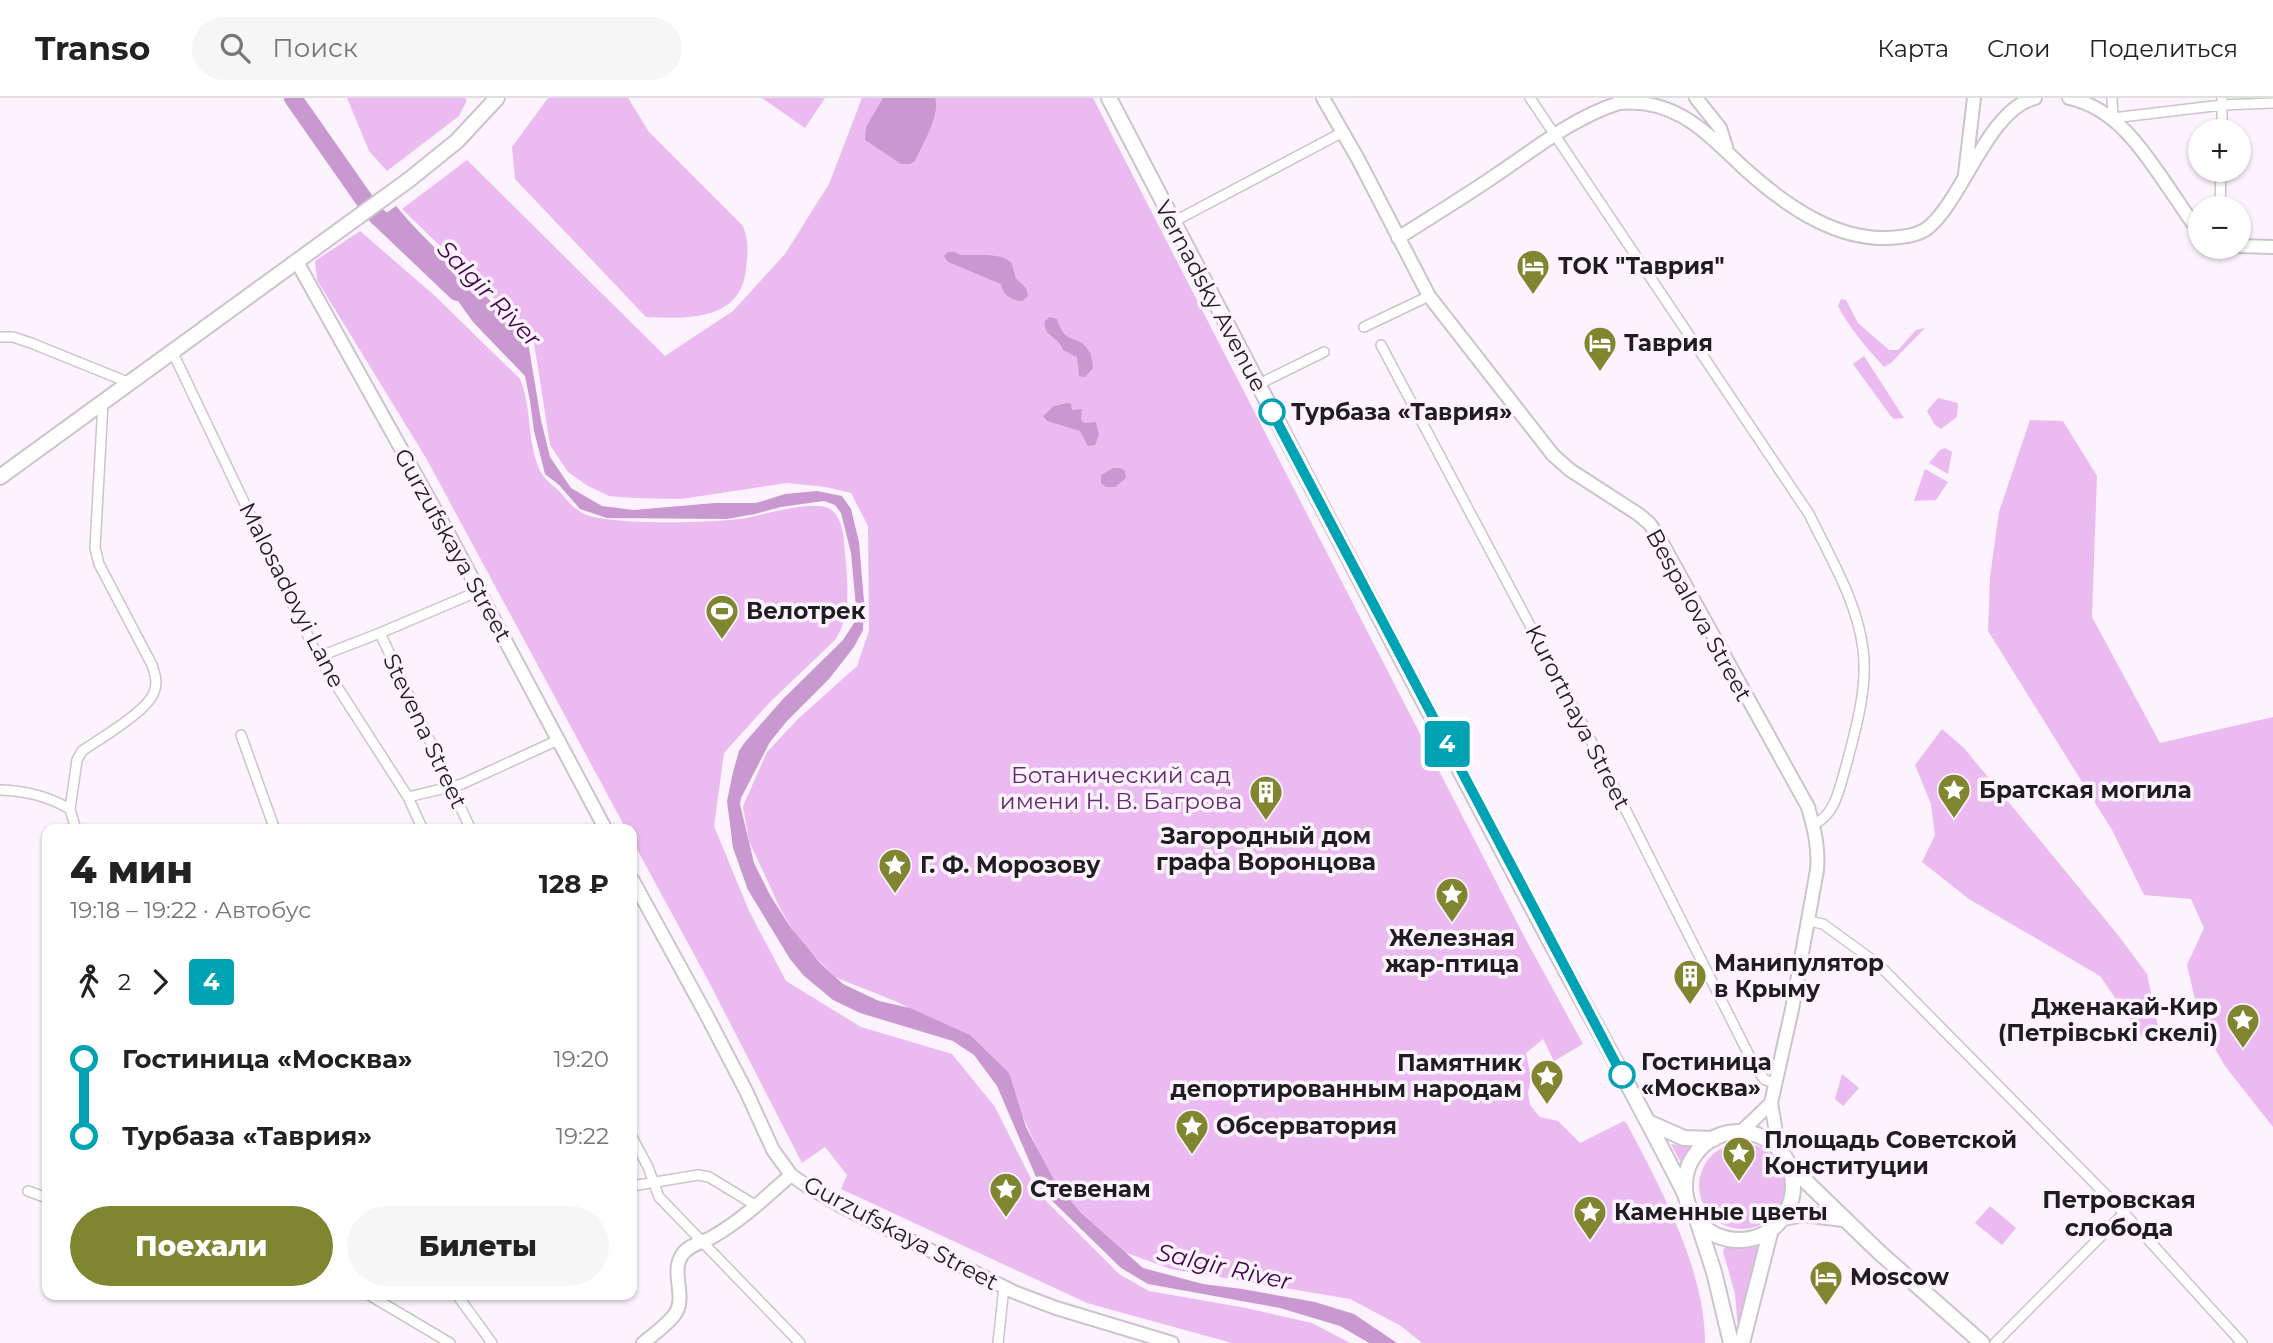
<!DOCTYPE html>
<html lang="ru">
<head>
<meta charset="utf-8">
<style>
  :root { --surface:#fff; --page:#f6f6f6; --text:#222; --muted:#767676; --line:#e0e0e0; --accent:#808530 }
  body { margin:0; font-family:Montserrat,sans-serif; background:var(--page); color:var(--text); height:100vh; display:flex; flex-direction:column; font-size:26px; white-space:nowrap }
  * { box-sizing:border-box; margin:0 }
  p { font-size:23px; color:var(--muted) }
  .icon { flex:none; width:38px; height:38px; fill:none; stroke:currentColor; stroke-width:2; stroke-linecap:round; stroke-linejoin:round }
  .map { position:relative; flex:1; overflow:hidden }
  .panel { position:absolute; left:42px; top:726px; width:595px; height:476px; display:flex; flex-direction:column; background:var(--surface); border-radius:14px; box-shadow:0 2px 5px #0004 }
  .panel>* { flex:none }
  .badge { padding:0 14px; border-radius:5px; font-size:24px; line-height:46px }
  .tools { position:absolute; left:2188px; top:21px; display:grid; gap:14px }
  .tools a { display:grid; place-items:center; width:63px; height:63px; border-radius:50%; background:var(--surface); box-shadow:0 2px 5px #0004; font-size:35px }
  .map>.badge { position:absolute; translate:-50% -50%; box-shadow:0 0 0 4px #fff }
  .legs { display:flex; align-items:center; gap:10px; height:77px; padding:0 28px; font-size:23px }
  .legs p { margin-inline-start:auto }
  .head { display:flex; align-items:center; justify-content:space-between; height:119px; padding:0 28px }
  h1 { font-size:38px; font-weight:800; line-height:52px }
  .action { display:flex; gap:14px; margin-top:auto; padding:14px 28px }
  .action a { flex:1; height:80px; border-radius:42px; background:var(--accent); color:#fff; font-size:28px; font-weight:800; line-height:80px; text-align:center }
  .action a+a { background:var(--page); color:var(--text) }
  ul { padding:0 28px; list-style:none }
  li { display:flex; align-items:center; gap:24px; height:77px; font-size:26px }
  li i { display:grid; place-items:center; width:10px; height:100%; margin:0 9px; background:currentColor }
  li i::after { content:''; width:18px; height:18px; margin:-9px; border:5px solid; border-radius:50%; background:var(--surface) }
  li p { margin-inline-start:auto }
  li:first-child i { background:linear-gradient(#0000 50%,currentColor 0) }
  li:last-child i { background:linear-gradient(currentColor 50%,#0000 0) }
  header { display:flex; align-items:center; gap:42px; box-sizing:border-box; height:98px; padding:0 35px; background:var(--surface); border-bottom:2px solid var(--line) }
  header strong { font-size:33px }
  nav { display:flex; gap:38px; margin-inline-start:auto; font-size:24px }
  .search { width:490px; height:63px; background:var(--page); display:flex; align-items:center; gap:18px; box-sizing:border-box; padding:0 24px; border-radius:38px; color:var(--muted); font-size:26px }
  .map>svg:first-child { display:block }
</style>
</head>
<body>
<header>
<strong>Transo</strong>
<div class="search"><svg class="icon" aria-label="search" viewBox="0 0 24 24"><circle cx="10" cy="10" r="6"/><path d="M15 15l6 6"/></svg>Поиск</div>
<nav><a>Карта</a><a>Слои</a><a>Поделиться</a></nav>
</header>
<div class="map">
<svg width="2273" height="1245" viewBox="0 0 2273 1245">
  <rect width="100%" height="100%" fill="#fcf3fe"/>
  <path fill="#ebbaf1" d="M 347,0 L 466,0 L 466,4 L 459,18 L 387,73 L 369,53 Z
    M 548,0 L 628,0 L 649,34 L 743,128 C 749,145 748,153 746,171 C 741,223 687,221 646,219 L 515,81 L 512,49 Z
    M 762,0 L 825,0 L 805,30 Z
    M 862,0 L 1093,0 L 1525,840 L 1583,946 L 1554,963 L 1543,941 L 1526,955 L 1531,980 L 1528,995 L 1530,1007 L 1540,1019 L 1558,1023 L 1580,1045 L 1624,1023 L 1627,1026 C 1661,1091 1705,1171 1705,1245 L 1422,1245 L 1401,1228 L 1350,1201 L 1171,1171 L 1124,1154 L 1080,1117 L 1053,1084 L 1022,1017 L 969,939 L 895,903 L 835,879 L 797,840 L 780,810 L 749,743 L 743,708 L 767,654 L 798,621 L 857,568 L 869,533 L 868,428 L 851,395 L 826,389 L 787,385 L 681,401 L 633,400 L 609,398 L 588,388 L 568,374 L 550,347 L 533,238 L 402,111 L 467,62 L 665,258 L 733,213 L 785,156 L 829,86 Z
    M 360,133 L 435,198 L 520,281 C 533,310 526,353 544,379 C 548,384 554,388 559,393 C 566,401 572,409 582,415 C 605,428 718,425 746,420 C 764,417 814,401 830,411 C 845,420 844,449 846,465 C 848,491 850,520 835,542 L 769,605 L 724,655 L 714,728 L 749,813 L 786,883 L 861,929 L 952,956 L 995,1009 L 1038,1095 L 1119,1176 L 1149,1193 L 1246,1210 L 1312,1225 L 1350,1245 L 1232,1245 L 1087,1205 L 841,1091 L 847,1077 L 825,1049 L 802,1065 L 709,884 L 632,742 L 632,732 L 626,731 L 426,360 L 317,182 L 315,163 Z
    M 1841,201 L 1846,202 L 1858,225 L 1889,252 L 1898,252 L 1916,232 L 1925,230 L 1891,265 L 1884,269 C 1867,250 1850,231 1838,208 Z
    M 1864,258 L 1904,320 L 1894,321 L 1890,317 L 1853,266 Z
    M 1938,300 L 1958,305 L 1957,319 L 1941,331 L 1935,327 L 1927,313 Z
    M 2030,322 L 2063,323 L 2097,378 L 2092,519 L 2160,645 L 2273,619 L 2273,1029 L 2225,968 L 2201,927 L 2187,867 L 2204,830 L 2191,801 L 2144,797 L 2112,732 L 1988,533 L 1990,479 L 1999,414 Z
    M 1945,350 L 1952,354 L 1948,376 L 1929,365 L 1940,352 Z
    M 1925,371 L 1948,384 L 1936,402 L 1914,403 Z
    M 1942,631 L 1964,650 L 2118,837 L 2147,876 L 2161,943 L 2142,939 L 2100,878 L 1969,801 L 1922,764 L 1935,737 L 1931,706 L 1915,667 Z
    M 1842,976 L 1859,990 L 1843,1008 L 1835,1001 Z
    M1699 1088a43 43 0 1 1 86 0a43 43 0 1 1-86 0Z
    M 1671,1046 L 1694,1050 L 1683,1069 Z
    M 1990,1108 L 2016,1130 L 2002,1147 L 1975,1125 Z
    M 1727,1145 L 1758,1146 L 1750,1190 L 1738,1232 L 1735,1196 L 1723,1153 Z"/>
  <path fill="#ca98d1" d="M 883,0 L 935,0 C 941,15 922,48 915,63 L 910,66 L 901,66 L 865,42 L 866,29 Z
    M 396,108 C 422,140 454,167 484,196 C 500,212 510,231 528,244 L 541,322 L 550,359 L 571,390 L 602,408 L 634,412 L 715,405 L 756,405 L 785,396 L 817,393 L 842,398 L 851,411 L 859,444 L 864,503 L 863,532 L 854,549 L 829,581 L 787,623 L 770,644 L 741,700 L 740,706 L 754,765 L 770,797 L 791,830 L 821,866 L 843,886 L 879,903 L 910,910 L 970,937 L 1009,975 L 1026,1029 L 1056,1086 L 1081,1115 L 1143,1170 L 1203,1186 L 1242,1191 L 1315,1204 L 1354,1216 L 1397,1245 L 1369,1245 L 1340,1228 L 1280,1210 L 1148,1186 L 1121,1170 L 1042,1093 L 997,988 L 974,957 L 953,943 L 860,915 L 833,902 L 803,877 L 790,861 L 748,792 L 733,750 L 727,703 L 733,674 L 739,653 L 745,644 L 783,601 L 843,542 L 854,525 L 856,509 L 851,455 L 841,415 L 835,407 L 824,403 L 781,409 L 755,416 L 727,421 L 607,420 L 580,411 L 559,387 L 545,376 L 534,333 L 530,303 L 525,278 L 473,224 L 421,151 L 390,130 L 371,126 Z
    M 948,154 L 955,154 L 960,157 L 988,157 L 1002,159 L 1011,164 C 1013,169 1014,176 1016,180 C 1021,187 1027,187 1028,198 L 1022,203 C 1011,202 1003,197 1001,186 L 948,164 L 944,158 Z
    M 1050,219 L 1057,221 C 1065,249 1078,235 1089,253 C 1092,258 1092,264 1093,270 L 1085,279 L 1079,278 L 1077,259 L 1063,252 C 1059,238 1042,239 1045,223 Z
    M 1068,305 L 1071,306 L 1072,312 L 1082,311 L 1081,322 L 1084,325 L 1096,324 L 1099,337 L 1095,347 L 1088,348 L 1080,333 L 1047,323 L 1043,318 L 1054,308 Z
    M 1113,370 L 1120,370 L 1125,373 L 1126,380 L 1115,389 L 1106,389 L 1101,385 L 1101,377 Z"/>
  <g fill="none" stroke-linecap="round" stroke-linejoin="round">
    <path stroke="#ca98d1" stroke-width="18" d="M 293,0 L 372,113 L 457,194"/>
    <defs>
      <path id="street" d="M 1530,0 L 1809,416 C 1830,459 1857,503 1863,551 C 1868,589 1856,631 1846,668 C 1839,691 1836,716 1813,727
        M 2112,0 L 2113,20 L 2222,7 L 2273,5
        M 2222,33 L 2222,0
        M 2220,110 L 2221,72
        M 1173,124 L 1343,34
        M 1364,229 L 1429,198
        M 0,239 L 13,239 L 31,245 L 130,285
        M 1381,247 L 1583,627 L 1756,971 L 1765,982 L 1776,985
        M 173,255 L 318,559 L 408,699 L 423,732
        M 1257,287 L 1324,254
        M 380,535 L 471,732
        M 318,559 L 380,535 L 479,493
        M 241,637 L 275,732
        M 0,692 C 27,693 47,698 70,711
        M 408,699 L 462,686 L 558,642
        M 76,732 L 70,711 L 77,662 L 82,653 C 99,641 148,613 154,594 C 158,585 155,576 152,567 L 99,466 L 95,450 L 103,305
        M 1809,823 L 1823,826 L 1878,866 L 2124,1115 L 2242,1245
        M 632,1039 L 648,1069 L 659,1099 L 800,1245
        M 632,1088 L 698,1077 L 709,1079 L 755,1107
        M 28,1093 L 47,1100
        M 369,1197 L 450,1245
        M 457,1197 L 492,1245
        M 998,1245 L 1004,1189
        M 1995,1245 L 2124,1115"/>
      <path id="secondary" d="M 1323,0 L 1358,61 L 1429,198 L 1553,357 L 1570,372 L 1638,416 L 1649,425 L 1657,436 L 1808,709 C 1814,730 1819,749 1817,772 L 1792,911 L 1771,1005 L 1779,1052
        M 1696,0 L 1720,30 L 1726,49
        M 2069,0 C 2121,11 2149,62 2177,102 C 2184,112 2190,124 2200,132
        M 1965,76 L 1974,0
        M 1398,140 C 1431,119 1464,99 1496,77 C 1535,51 1574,19 1619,5 C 1678,0 1708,37 1745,71 C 1787,109 1841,147 1900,139 C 1909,138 1923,135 1930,128 C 1964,98 1989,11 2035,0
        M 2238,148 L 2273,149
        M 297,164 L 447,433 L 606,732
        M 632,781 L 707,918 L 746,993 L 773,1052 L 791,1077 L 807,1088 L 843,1109 L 1014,1194 L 1056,1210 L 1172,1245
        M 1741,1034 L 1771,1005
        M 643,1245 C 653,1237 668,1226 675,1216 C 687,1199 670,1174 682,1157 C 689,1146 703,1145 714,1138 C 742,1122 767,1098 791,1077"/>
      <path id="primary" d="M 1109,0 C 1248,271 1391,541 1533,811 C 1583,906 1637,1000 1685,1096
        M 0,379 L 410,81 L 457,43 L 497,0
        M 1650,1025 L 1684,1040 L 1714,1041
        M1685 1088a54 54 0 1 1 108 0a54 54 0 1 1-108 0Z
        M 1791,1069 L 1879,1154 L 1982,1245
        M 1783,1120 L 1804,1116 L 1843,1121
        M 1698,1125 L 1714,1174 L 1731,1245
        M 1742,1245 L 1770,1135"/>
    </defs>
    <use href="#street" stroke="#ccc3cd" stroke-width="12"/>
    <use href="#secondary" stroke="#ccc3cd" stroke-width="16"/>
    <use href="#primary" stroke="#ccc3cd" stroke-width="18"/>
    <use href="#street" stroke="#fff" stroke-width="9"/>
    <use href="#secondary" stroke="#fff" stroke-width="12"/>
    <use href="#primary" stroke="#fff" stroke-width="14"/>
  </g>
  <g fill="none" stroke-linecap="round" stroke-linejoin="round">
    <defs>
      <path id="line-1" d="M 1272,314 L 1622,977"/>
    </defs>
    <use href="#line-1" stroke="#fff" stroke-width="16"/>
    <use href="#line-1" stroke="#00a3b4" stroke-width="10"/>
  </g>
  <defs>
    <symbol id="hotel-pin" viewBox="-11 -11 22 30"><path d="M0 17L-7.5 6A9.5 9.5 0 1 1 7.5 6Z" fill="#808530" stroke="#fcf3fe"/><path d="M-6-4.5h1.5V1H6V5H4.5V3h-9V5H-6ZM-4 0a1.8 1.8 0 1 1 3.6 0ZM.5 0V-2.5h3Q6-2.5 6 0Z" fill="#fff"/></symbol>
    <symbol id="stadium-pin" viewBox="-11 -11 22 30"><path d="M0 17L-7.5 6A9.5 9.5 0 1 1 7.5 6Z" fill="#808530" stroke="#fcf3fe"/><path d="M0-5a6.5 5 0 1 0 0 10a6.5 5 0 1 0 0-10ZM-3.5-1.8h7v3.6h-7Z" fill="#fff"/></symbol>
    <symbol id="sight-pin" viewBox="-11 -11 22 30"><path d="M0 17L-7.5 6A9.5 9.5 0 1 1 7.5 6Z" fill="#808530" stroke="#fcf3fe"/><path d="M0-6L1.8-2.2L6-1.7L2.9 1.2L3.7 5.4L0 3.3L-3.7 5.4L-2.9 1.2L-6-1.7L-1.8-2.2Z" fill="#fff"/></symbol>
    <symbol id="building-pin" viewBox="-11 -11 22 30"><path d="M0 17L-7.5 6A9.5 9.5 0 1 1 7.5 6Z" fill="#808530" stroke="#fcf3fe"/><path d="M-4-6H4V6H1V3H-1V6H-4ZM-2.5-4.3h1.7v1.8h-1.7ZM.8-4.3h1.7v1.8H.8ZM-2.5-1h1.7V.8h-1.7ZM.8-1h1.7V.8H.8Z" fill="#fff"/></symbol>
  </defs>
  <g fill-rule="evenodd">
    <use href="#hotel-pin" x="1514" y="149" width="38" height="52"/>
    <use href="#hotel-pin" x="1581" y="226" width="38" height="52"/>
    <use href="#stadium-pin" x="703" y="494" width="38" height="52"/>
    <use href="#sight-pin" x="1935" y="673" width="38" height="52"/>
    <use href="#building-pin" x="1247" y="675" width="38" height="52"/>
    <use href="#sight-pin" x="876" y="748" width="38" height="52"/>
    <use href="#sight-pin" x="1433" y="777" width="38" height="52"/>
    <use href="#building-pin" x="1671" y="859" width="38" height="52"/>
    <use href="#sight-pin" x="2224" y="903" width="38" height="52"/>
    <use href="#sight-pin" x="1528" y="959" width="38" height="52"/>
    <use href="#sight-pin" x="1173" y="1009" width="38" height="52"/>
    <use href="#sight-pin" x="1720" y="1036" width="38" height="52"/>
    <use href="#sight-pin" x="987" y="1072" width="38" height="52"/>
    <use href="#sight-pin" x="1571" y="1095" width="38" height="52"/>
    <use href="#hotel-pin" x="1807" y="1160" width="38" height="52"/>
  </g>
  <g fill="#fff" stroke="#00a3b4" stroke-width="3.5">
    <circle cx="1272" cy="314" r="12"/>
    <circle cx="1622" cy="977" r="12"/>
  </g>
  <g text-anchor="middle" stroke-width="7" stroke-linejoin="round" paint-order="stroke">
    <g font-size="23" font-weight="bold" fill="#201d20" stroke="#fcf3fe" text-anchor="start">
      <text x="1558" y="176">ТОК "Таврия"</text>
      <text x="1624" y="253">Таврия</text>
      <text x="746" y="521">Велотрек</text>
      <text x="1979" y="700">Братская могила</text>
      <text x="1266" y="746" text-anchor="middle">Загородный дом<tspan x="1266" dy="26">графа Воронцова</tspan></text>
      <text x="920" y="775">Г. Ф. Морозову</text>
      <text x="1452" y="848" text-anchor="middle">Железная<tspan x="1452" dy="26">жар-птица</tspan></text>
      <text x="1714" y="873">Манипулятор<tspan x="1714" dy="26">в Крыму</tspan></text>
      <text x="2218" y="917" text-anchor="end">Дженакай-Кир<tspan x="2218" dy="26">(Петрівські скелі)</tspan></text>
      <text x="1522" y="973" text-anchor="end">Памятник<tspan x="1522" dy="26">депортированным народам</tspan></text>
      <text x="1216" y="1036">Обсерватория</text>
      <text x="1764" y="1050">Площадь Советской<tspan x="1764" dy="26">Конституции</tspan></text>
      <text x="1030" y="1099">Стевенам</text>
      <text x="1614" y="1122">Каменные цветы</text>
      <text x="1850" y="1187">Moscow</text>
    </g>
    <g font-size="23" fill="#201d20" stroke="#fcf3fe">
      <text transform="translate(1211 198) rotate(62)" y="8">Vernadsky Avenue</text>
      <text transform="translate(453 447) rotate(61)" y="8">Gurzufskaya Street</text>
      <text transform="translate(292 497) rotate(63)" y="8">Malosadovyi Lane</text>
      <text transform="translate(1699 517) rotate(61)" y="8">Bespalova Street</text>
      <text transform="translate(1578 619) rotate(63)" y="8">Kurortnaya Street</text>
      <text transform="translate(425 633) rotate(65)" y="8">Stevena Street</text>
      <text transform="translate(901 1135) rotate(28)" y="8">Gurzufskaya Street</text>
    </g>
    <g font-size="23" font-weight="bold" fill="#201d20" stroke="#fcf3fe" text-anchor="start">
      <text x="1291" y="322">Турбаза «Таврия»</text>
      <text x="1641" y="972">Гостиница<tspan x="1641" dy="26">«Москва»</tspan></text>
    </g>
    <g font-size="23" fill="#65296e" stroke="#fcf3fe">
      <text x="1121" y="685">Ботанический сад<tspan x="1121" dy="26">имени Н. В. Багрова</tspan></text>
    </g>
    <g font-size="24" font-style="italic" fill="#45054e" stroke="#fcf3fe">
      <text transform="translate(489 196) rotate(46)" y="8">Salgir River</text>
      <text transform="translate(1224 1169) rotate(13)" y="8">Salgir River</text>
    </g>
    <g font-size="24" font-weight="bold" fill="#201d20" stroke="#fcf3fe">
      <text x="2119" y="1110">Петровская<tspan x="2119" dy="28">слобода</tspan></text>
    </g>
  </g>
</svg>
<div class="tools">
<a>+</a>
<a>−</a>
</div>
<b class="badge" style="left:1447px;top:646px;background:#00a3b4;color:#fff">4</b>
<section class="panel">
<div class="head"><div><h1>4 мин</h1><p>19:18 – 19:22 · Автобус</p></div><b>128 ₽</b></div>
<div class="legs"><svg class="icon" aria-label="walk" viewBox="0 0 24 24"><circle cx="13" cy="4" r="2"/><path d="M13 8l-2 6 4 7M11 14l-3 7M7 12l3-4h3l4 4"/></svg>2<svg class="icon" aria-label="forward" viewBox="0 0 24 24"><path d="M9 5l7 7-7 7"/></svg><b class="badge" style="background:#00a3b4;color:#fff">4</b></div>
<ul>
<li><i style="color:#00a3b4"></i><b>Гостиница «Москва»</b><p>19:20</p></li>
<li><i style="color:#00a3b4"></i><b>Турбаза «Таврия»</b><p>19:22</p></li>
</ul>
<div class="action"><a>Поехали</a><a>Билеты</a></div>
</section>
</div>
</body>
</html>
